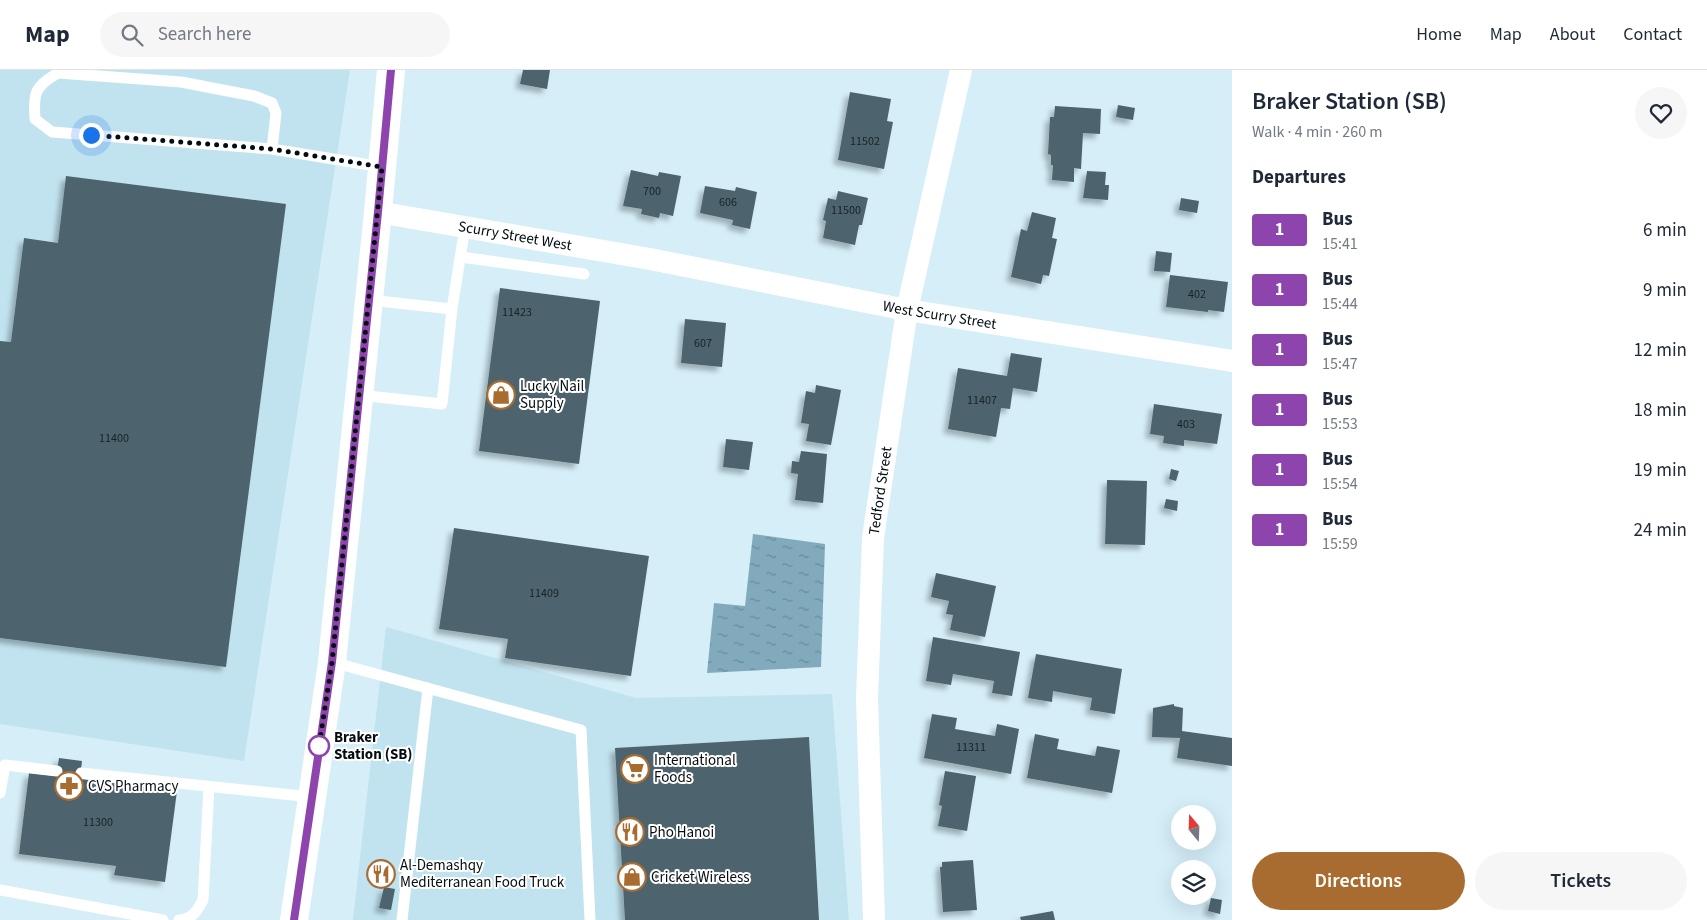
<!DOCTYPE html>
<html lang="en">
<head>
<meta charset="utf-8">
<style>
  :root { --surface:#fff; --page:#f6f6f7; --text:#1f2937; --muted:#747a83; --line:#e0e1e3; --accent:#a96c30 }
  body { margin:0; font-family:"Source Sans 3",sans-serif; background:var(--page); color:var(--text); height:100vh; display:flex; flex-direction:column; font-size:19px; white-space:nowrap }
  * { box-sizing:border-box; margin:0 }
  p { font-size:16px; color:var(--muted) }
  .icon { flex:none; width:28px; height:28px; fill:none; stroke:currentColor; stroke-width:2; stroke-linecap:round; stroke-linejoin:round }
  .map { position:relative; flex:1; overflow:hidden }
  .side { display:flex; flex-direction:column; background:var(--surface); width:475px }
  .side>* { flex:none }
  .badge { padding:0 10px; border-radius:4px; font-size:18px; line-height:32px }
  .needle { width:32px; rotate:341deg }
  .buttons { position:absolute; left:1171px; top:735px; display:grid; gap:10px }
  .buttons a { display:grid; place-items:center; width:45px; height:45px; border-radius:50%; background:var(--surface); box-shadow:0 5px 20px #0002; font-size:25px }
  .you { position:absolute; width:25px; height:25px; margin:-12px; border:4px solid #fff; border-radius:50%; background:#1a73e8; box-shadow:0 0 0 8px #1a73e833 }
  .map>.badge { position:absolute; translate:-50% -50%; box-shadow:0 0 0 2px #fff }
  h2 { padding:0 20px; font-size:19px; line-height:45px }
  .round { display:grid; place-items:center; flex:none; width:52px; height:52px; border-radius:26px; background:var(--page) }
  .head { display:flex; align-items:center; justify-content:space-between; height:85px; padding:0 20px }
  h1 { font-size:24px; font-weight:600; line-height:38px }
  .action { display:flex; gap:10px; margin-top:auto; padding:10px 20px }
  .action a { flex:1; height:58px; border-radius:30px; background:var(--accent); color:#fff; font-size:20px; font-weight:600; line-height:58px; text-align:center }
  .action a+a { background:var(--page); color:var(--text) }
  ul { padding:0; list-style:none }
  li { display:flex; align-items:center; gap:15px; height:60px; padding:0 20px }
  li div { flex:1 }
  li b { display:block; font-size:19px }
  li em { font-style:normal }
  li .badge { min-width:55px; font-weight:700; text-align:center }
  header { display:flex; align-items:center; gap:30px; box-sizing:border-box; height:70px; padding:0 25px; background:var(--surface); border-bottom:1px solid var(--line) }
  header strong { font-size:24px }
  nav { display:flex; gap:28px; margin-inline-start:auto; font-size:18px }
  .search { width:350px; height:45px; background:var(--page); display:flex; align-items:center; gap:12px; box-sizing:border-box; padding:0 18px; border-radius:28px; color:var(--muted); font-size:19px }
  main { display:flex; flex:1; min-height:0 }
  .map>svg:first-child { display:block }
</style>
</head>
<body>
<header>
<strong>Map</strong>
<div class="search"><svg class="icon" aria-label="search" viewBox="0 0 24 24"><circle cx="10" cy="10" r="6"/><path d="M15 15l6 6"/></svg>Search here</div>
<nav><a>Home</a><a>Map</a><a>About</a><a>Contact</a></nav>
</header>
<main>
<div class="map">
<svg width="1232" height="850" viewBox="0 0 1232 850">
  <defs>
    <pattern id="water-ripples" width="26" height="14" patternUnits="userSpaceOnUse" patternTransform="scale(1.25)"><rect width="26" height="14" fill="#81abbc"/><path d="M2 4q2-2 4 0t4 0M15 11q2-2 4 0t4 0" fill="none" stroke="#688a97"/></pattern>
    <filter id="shadow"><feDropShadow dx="-4.5" dy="4.5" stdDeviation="2.5" flood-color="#0004"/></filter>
  </defs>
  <rect width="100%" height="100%" fill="#d5eef8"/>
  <path fill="#c1e3f0" d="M 0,0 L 350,0 L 244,691 L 0,654 Z
    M 386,557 L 636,628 L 832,624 L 849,850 L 353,850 Z"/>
  <path fill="url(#water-ripples)" d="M 753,464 L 825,474 L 821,597 L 707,603 L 714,533 L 745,536 Z"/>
  <path fill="#4e646d" filter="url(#shadow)" d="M 523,0 L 550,0 L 547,19 L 520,14 Z
    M 850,22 L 891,29 L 887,51 L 893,52 L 884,99 L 838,90 Z
    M 1118,35 L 1135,38 L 1133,50 L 1116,47 Z
    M 1055,36 L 1101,39 L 1100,64 L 1083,63 L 1081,99 L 1074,98 L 1074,112 L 1052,110 L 1053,95 L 1051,95 L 1051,85 L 1048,84 L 1050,47 L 1054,47 Z
    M 631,100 L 658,106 L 659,102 L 681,106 L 673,146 L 660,143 L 659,148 L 641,144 L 642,139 L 623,136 Z
    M 1087,101 L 1106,102 L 1105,115 L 1109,115 L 1108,130 L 1083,128 Z
    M 66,106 L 286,134 L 226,597 L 0,568 L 0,271 L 11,272 L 24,168 L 58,173 Z
    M 705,116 L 735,121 L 736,117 L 757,122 L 750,159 L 732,155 L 733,150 L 700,143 Z
    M 838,121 L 868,128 L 862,155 L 859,155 L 855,175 L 823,168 L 826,151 L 823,150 L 828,128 L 836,130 Z
    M 1181,128 L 1199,131 L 1197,143 L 1179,140 Z
    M 1032,142 L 1056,148 L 1052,168 L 1057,169 L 1049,206 L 1043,205 L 1041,214 L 1011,207 L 1021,159 L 1027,161 Z
    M 1156,181 L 1172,183 L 1170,202 L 1154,201 Z
    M 1170,205 L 1228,212 L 1224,242 L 1208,240 L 1208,242 L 1166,237 Z
    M 500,218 L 600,231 L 579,394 L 479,381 Z
    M 685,249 L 726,253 L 722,297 L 681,293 Z
    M 1011,283 L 1042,288 L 1037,322 L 1013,318 L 1010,339 L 1001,338 L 996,367 L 948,359 L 958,298 L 1007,306 Z
    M 816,315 L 841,320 L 831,375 L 806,371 L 809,354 L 801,353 L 806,321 L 815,323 Z
    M 1154,334 L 1222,344 L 1217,374 L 1184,370 L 1184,376 L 1163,373 L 1164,366 L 1150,364 Z
    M 726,369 L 753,372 L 749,400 L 723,397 Z
    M 801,381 L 827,384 L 823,433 L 795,430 L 798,404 L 791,403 L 792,391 L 799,392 Z
    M 1171,399 L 1179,401 L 1176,411 L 1169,409 Z
    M 1107,410 L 1147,411 L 1145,475 L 1105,474 Z
    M 1166,429 L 1178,431 L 1177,441 L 1164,438 Z
    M 454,458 L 649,486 L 631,606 L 505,588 L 508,569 L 439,559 Z
    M 936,503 L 996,516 L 985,567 L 950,560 L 953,545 L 946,544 L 949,531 L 931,527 Z
    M 933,567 L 1020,582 L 1012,626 L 992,623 L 994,611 L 953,604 L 951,615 L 926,611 Z
    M 1036,584 L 1122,599 L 1115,644 L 1090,640 L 1092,628 L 1053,621 L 1052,632 L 1028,628 Z
    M 1174,634 L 1174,636 L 1183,638 L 1182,661 L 1232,668 L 1232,696 L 1177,688 L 1180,668 L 1152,667 L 1153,638 Z
    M 932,644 L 957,648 L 955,659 L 995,666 L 997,654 L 1019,659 L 1011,704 L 924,688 Z
    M 1035,664 L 1059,669 L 1057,679 L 1095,686 L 1097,676 L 1120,680 L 1112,723 L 1027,708 Z
    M 809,667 L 819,850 L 625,850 L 615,678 Z
    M 59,688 L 82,691 L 80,709 L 177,721 L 165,812 L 114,805 L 116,796 L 19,784 L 29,703 L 56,706 Z
    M 945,701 L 976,706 L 967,761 L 938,756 L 942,736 L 939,735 Z
    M 973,790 L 977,840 L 943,842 L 940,797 L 942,797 L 942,792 Z
    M 384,817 L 395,819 L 391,840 L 379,838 Z
    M 1211,828 L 1222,830 L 1220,844 L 1208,841 Z
    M 1053,841 L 1055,850 L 1021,850 L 1020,847 Z"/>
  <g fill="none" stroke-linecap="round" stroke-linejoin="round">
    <path stroke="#fff" stroke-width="11" d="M 272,79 L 276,43 L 272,33 L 254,26 L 181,12 L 58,3 C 35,16 33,23 35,49 L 52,62 L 272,79 L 382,97
      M 461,187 L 584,204
      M 369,230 L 452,239
      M 359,325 L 442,334 L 452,239 L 465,157
      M 332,592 L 581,660 L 590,850
      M 81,703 L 312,727
      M 0,723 L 5,695 L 57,701
      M 0,820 L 163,850
      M 179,850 C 193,849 197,841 203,830 L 209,717
      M 402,850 L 428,618"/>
    <g stroke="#fff" stroke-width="22">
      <path id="s1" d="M 378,142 L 650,189 L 907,240 L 1232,291"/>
      <path id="s2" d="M 874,850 L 867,628 L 873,468 L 907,240 L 961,0"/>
    </g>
    <path stroke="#fff" stroke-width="28" d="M 294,850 L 332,592 L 378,142 L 391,0"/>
  </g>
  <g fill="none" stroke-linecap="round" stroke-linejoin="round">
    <defs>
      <path id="line" d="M 294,850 L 332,592 L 378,142 L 391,0"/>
    </defs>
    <use href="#line" stroke="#fff" stroke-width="11"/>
    <use href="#line" stroke="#8e44ad" stroke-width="8"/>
    <path stroke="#050d10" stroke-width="5" stroke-dasharray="0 9" d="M 91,65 L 272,79 L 382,97 L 332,592 L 319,676"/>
  </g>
  <defs>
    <symbol id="shop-ring" viewBox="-11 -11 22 22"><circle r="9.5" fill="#fff" stroke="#a96c30" stroke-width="1.5"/><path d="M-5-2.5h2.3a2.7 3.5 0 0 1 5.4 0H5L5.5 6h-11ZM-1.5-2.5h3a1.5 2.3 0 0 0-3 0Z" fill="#a96c30"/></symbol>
    <symbol id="supermarket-ring" viewBox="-11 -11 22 22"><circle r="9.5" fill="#fff" stroke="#a96c30" stroke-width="1.5"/><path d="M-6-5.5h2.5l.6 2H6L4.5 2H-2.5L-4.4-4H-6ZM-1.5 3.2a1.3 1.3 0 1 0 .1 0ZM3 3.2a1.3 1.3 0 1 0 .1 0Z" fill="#a96c30"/></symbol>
    <symbol id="pharmacy-ring" viewBox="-11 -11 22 22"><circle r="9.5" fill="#fff" stroke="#a96c30" stroke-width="1.5"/><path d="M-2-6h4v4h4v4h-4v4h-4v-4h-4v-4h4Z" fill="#a96c30"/></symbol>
    <symbol id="restaurant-ring" viewBox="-11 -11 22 22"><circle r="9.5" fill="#fff" stroke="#a96c30" stroke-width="1.5"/><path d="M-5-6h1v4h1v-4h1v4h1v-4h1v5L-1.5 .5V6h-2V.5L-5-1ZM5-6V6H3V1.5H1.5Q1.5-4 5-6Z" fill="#a96c30"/></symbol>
  </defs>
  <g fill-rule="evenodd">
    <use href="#shop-ring" x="485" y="309" width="32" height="32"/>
    <use href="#supermarket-ring" x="619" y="683" width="32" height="32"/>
    <use href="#pharmacy-ring" x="53" y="700" width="32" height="32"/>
    <use href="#restaurant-ring" x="614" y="746" width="32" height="32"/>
    <use href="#restaurant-ring" x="365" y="788" width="32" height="32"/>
    <use href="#shop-ring" x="616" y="791" width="32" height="32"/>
  </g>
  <circle fill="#fff" stroke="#8e44ad" stroke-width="2.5" cx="319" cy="676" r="10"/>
  <g text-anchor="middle" stroke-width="4" stroke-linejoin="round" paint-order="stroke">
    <g font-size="12" fill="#172327">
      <text x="865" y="75">11502</text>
      <text x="652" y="125">700</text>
      <text x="728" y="136">606</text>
      <text x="846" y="144">11500</text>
      <text x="1197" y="228">402</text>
      <text x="517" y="246">11423</text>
      <text x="703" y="277">607</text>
      <text x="982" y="334">11407</text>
      <text x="1186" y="358">403</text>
      <text x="114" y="372">11400</text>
      <text x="544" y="527">11409</text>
      <text x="971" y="681">11311</text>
      <text x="98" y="756">11300</text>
    </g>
    <g font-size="15" fill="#050d10" stroke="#fff">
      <text dy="5" stroke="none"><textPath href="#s1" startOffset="139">Scurry Street West</textPath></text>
      <text dy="5" stroke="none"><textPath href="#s1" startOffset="571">West Scurry Street</textPath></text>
      <text dy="5" stroke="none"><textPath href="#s2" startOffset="430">Tedford Street</textPath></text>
    </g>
    <g font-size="15" fill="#050d10" stroke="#fff" text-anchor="start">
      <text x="520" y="321">Lucky Nail<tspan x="520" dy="17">Supply</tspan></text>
      <text x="654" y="695">International<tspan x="654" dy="17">Foods</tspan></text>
      <text x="88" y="721">CVS Pharmacy</text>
      <text x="649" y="767">Pho Hanoi</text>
      <text x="400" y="800">Al-Demashqy<tspan x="400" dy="17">Mediterranean Food Truck</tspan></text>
      <text x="651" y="812">Cricket Wireless</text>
    </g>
    <g font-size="15" font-weight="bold" fill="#050d10" stroke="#fff" text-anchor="start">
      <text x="334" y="672">Braker<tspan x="334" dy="17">Station (SB)</tspan></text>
    </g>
  </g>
</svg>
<div class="buttons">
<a><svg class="needle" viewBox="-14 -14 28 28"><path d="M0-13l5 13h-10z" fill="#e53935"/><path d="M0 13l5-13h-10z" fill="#747a83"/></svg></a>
<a><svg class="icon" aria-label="layers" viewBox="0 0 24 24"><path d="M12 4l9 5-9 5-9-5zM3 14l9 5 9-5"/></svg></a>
</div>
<div class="you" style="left:91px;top:65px"></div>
</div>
<section class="side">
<div class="head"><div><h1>Braker Station (SB)</h1><p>Walk · 4 min · 260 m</p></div><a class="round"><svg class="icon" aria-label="heart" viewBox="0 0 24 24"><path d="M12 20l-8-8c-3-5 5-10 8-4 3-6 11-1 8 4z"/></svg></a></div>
<h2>Departures</h2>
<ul>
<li><span class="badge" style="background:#8e44ad;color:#fff">1</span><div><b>Bus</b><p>15:41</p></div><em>6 min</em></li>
<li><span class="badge" style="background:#8e44ad;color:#fff">1</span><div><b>Bus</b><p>15:44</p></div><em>9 min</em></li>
<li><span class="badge" style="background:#8e44ad;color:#fff">1</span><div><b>Bus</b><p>15:47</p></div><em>12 min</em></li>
<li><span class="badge" style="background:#8e44ad;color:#fff">1</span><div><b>Bus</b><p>15:53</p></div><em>18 min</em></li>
<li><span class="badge" style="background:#8e44ad;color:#fff">1</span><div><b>Bus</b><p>15:54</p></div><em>19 min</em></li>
<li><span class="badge" style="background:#8e44ad;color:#fff">1</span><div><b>Bus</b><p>15:59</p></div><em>24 min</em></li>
</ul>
<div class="action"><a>Directions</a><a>Tickets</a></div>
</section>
</main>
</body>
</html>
